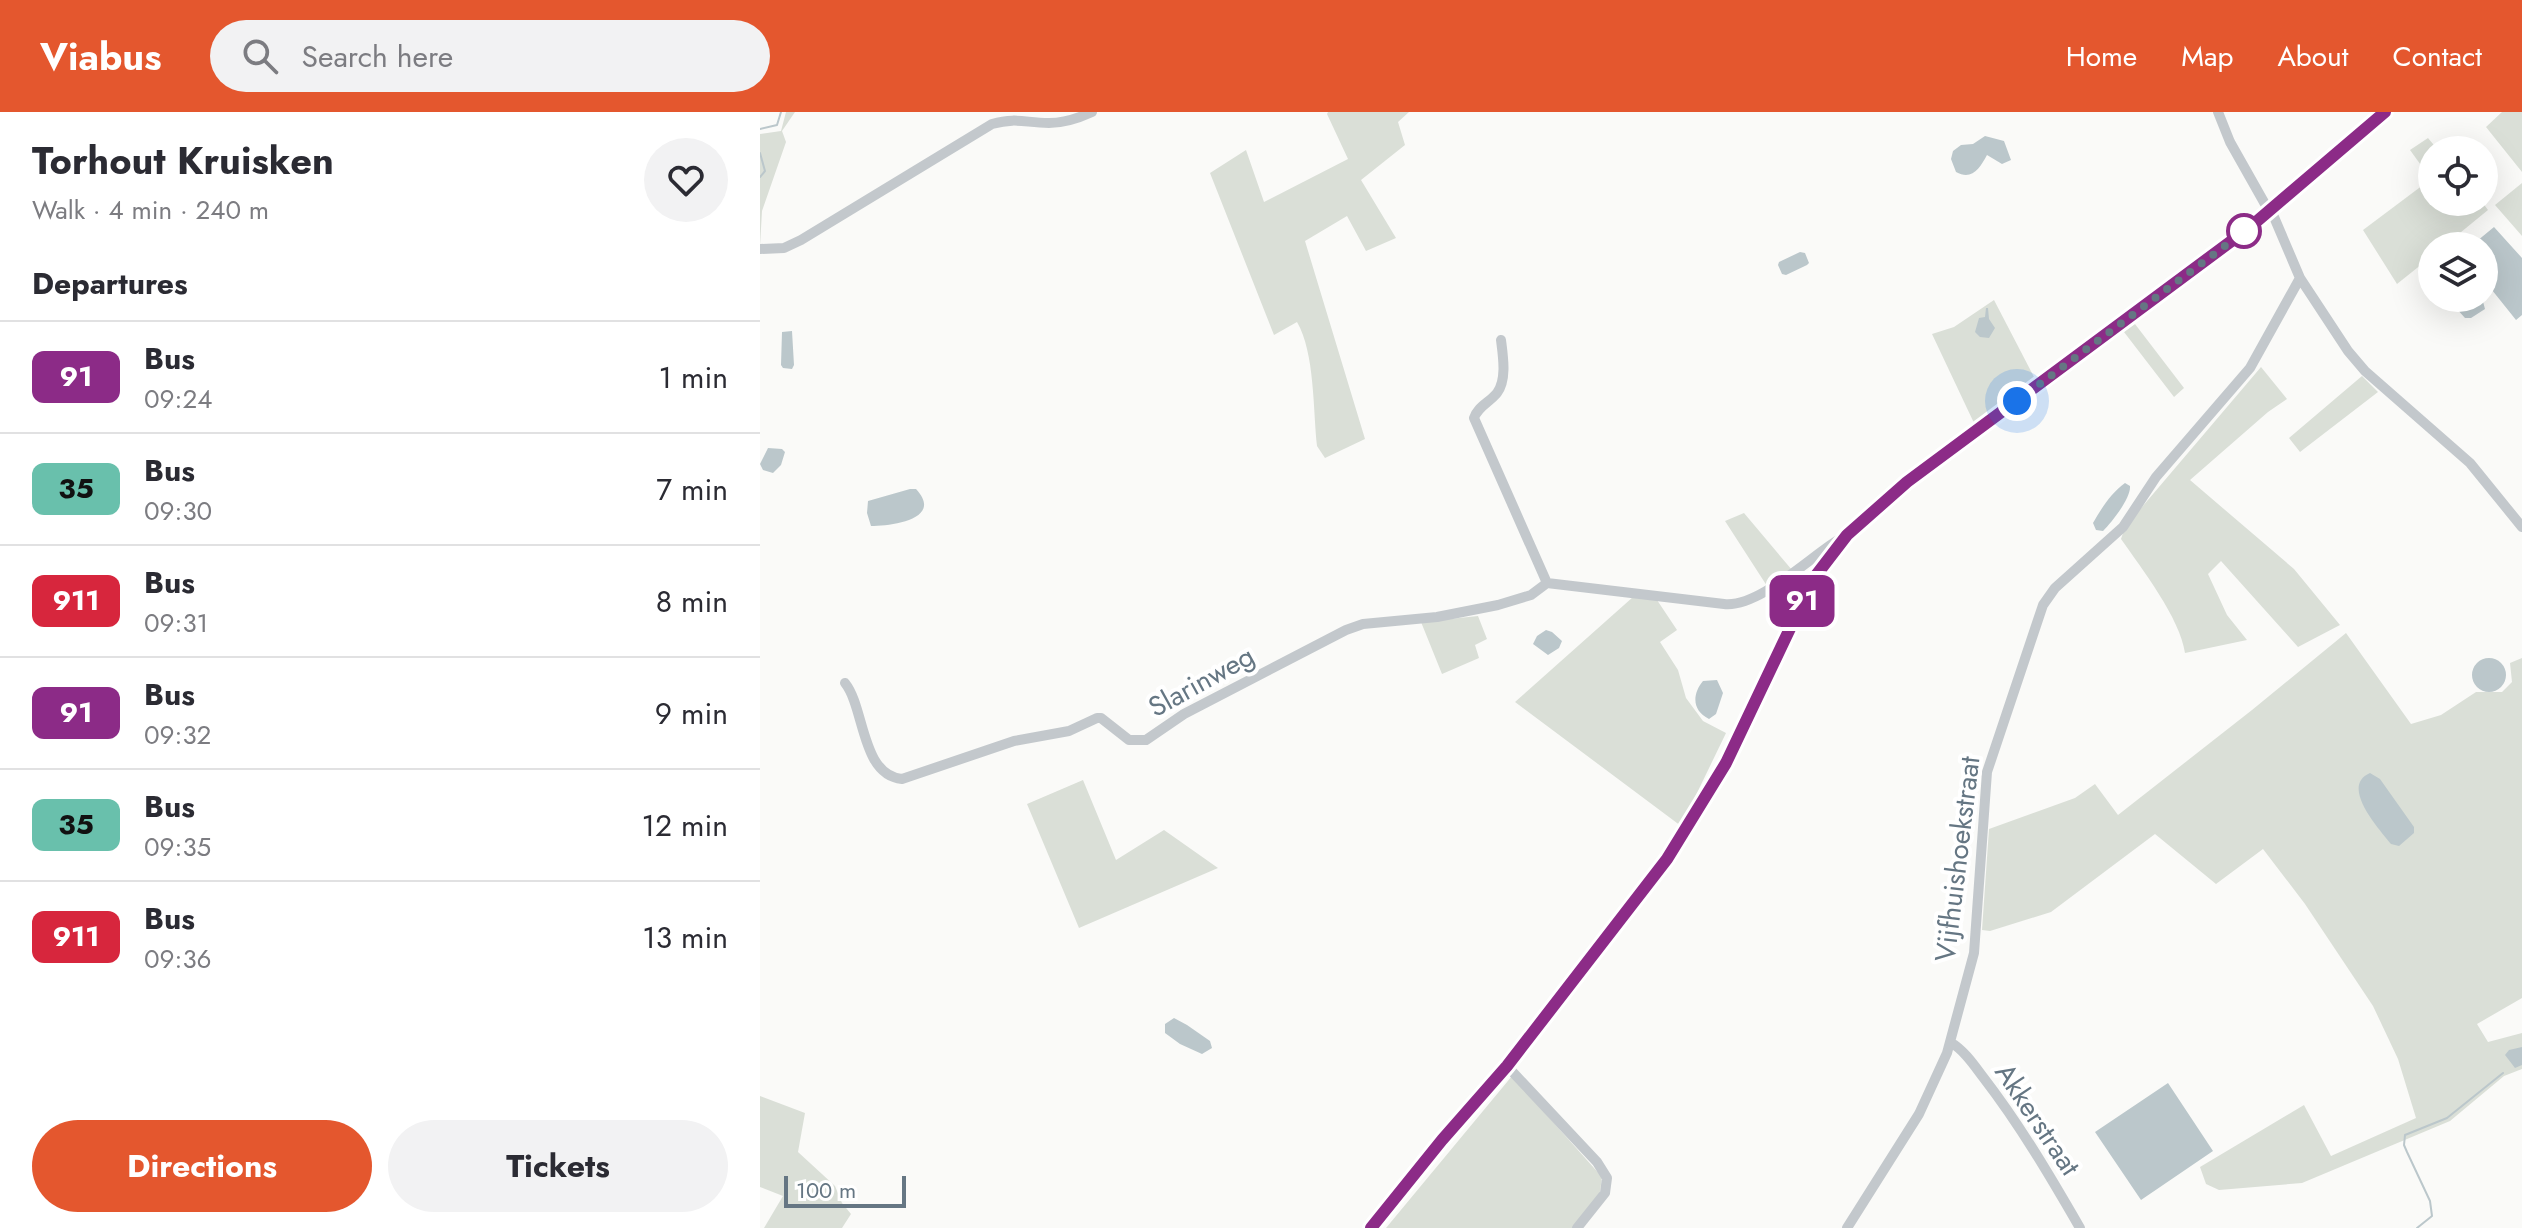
<!DOCTYPE html>
<html lang="en">
<head>
<meta charset="utf-8">
<style>
  :root { --surface:#fff; --page:#f2f2f3; --text:#2b2b33; --muted:#7c7c81; --line:#e1e1e2; --accent:#e4572e }
  body { margin:0; font-family:Jost,sans-serif; background:var(--page); color:var(--text); height:100vh; display:flex; flex-direction:column; font-size:30px; white-space:nowrap }
  * { box-sizing:border-box; margin:0 }
  p { font-size:26px; color:var(--muted) }
  .icon { flex:none; width:44px; height:44px; fill:none; stroke:currentColor; stroke-width:2; stroke-linecap:round; stroke-linejoin:round }
  .map { position:relative; flex:1; overflow:hidden }
  .sheet { display:flex; flex-direction:column; background:var(--surface); width:760px }
  .sheet>* { flex:none }
  .badge { padding:0 16px; border-radius:12px; font-size:28px; line-height:52px }
  .fabs { position:absolute; left:1658px; top:24px; display:grid; gap:16px }
  .fabs a { display:grid; place-items:center; width:80px; height:80px; border-radius:50%; background:var(--surface); box-shadow:0 8px 32px #0002; font-size:40px }
  .scale { position:absolute; left:24px; bottom:20px; width:122px; box-sizing:border-box; padding-left:8px; border:4px solid #657683; border-top:0; font-size:22px; line-height:28px; white-space:nowrap; color:#657683; -webkit-text-stroke:6px #fff; paint-order:stroke }
  .you { position:absolute; width:40px; height:40px; margin:-20px; border:6px solid #fff; border-radius:50%; background:#1a73e8; box-shadow:0 0 0 12px #1a73e833 }
  .map>.badge { position:absolute; translate:-50% -50%; box-shadow:0 0 0 4px #fff }
  h2 { padding:0 32px; font-size:30px; line-height:72px }
  .round { display:grid; place-items:center; flex:none; width:84px; height:84px; border-radius:42px; background:var(--page) }
  .summary { display:flex; align-items:center; justify-content:space-between; height:136px; padding:0 32px }
  h1 { font-size:38px; font-weight:700; line-height:60px }
  .primary-button { display:flex; gap:16px; margin-top:auto; padding:16px 32px }
  .primary-button a { flex:1; height:92px; border-radius:48px; background:var(--accent); color:#fff; font-size:32px; font-weight:700; line-height:92px; text-align:center }
  .primary-button a+a { background:var(--page); color:var(--text) }
  ul { padding:0; list-style:none }
  li { display:flex; align-items:center; gap:24px; height:112px; padding:0 32px; border-top:2px solid var(--line) }
  li div { flex:1 }
  li b { display:block; font-size:30px }
  li em { font-style:normal }
  li .badge { min-width:88px; font-weight:700; text-align:center }
  header { display:flex; align-items:center; gap:48px; box-sizing:border-box; height:112px; padding:0 40px; background:var(--accent); color:#fff }
  header strong { font-size:38px }
  nav { display:flex; gap:44px; margin-inline-start:auto; font-size:28px }
  .search { width:560px; height:72px; background:var(--page); display:flex; align-items:center; gap:20px; box-sizing:border-box; padding:0 28px; border-radius:44px; color:var(--muted); font-size:30px }
  main { display:flex; flex:1; min-height:0 }
  .map>svg:first-child { display:block }
</style>
</head>
<body>
<header>
<strong>Viabus</strong>
<div class="search"><svg class="icon" aria-label="search" viewBox="0 0 24 24"><circle cx="10" cy="10" r="6"/><path d="M15 15l6 6"/></svg>Search here</div>
<nav><a>Home</a><a>Map</a><a>About</a><a>Contact</a></nav>
</header>
<main>
<section class="sheet">
<div class="summary"><div><h1>Torhout Kruisken</h1><p>Walk · 4 min · 240 m</p></div><a class="round"><svg class="icon" aria-label="heart" viewBox="0 0 24 24"><path d="M12 20l-8-8c-3-5 5-10 8-4 3-6 11-1 8 4z"/></svg></a></div>
<h2>Departures</h2>
<ul>
<li><span class="badge" style="background:#8c2b87;color:#fff">91</span><div><b>Bus</b><p>09:24</p></div><em>1 min</em></li>
<li><span class="badge" style="background:#69c0ac;color:#111">35</span><div><b>Bus</b><p>09:30</p></div><em>7 min</em></li>
<li><span class="badge" style="background:#d7263d;color:#fff">911</span><div><b>Bus</b><p>09:31</p></div><em>8 min</em></li>
<li><span class="badge" style="background:#8c2b87;color:#fff">91</span><div><b>Bus</b><p>09:32</p></div><em>9 min</em></li>
<li><span class="badge" style="background:#69c0ac;color:#111">35</span><div><b>Bus</b><p>09:35</p></div><em>12 min</em></li>
<li><span class="badge" style="background:#d7263d;color:#fff">911</span><div><b>Bus</b><p>09:36</p></div><em>13 min</em></li>
</ul>
<div class="primary-button"><a>Directions</a><a>Tickets</a></div>
</section>
<div class="map">
<svg width="1762" height="1116" viewBox="0 0 1762 1116">
  <rect width="100%" height="100%" fill="#fafaf8"/>
  <path fill="#dadfd7" d="M 26,0 L 35,0 L 22,19 L 26,30 L 2,99 L 0,134 L 0,22 L 21,19 Z
    M 568,0 L 649,0 L 638,10 L 645,33 L 601,68 L 636,126 L 606,139 L 587,104 L 545,129 L 605,327 L 565,346 L 557,334 C 553,298 555,241 537,210 L 514,223 L 450,61 L 486,38 L 504,90 L 588,47 L 567,2 Z
    M 1742,0 L 1762,0 L 1762,60 L 1726,15 Z
    M 1668,26 L 1678,38 L 1672,38 L 1672,90 L 1722,90 L 1728,98 L 1684,134 L 1672,134 L 1672,144 L 1637,172 L 1603,118 L 1671,67 L 1650,38 Z
    M 1762,71 L 1762,124 L 1735,93 Z
    M 1234,188 L 1275,267 C 1254,281 1236,298 1214,311 L 1172,222 L 1194,215 Z
    M 1375,212 L 1424,276 L 1414,285 L 1364,220 Z
    M 1501,255 L 1527,287 L 1508,300 L 1430,368 L 1534,457 L 1580,513 L 1538,535 L 1461,449 L 1448,462 L 1467,503 L 1487,528 L 1425,541 C 1420,506 1382,457 1361,427 L 1365,415 Z
    M 1602,264 L 1618,280 L 1540,340 L 1529,326 Z
    M 984,401 L 1032,458 L 1007,474 L 965,409 Z
    M 873,485 L 897,488 L 917,518 L 900,530 L 918,558 L 926,586 L 943,609 L 966,621 L 921,714 L 755,590 Z
    M 718,504 L 727,527 L 715,533 L 719,546 L 682,562 L 661,510 Z
    M 1586,521 L 1651,612 L 1681,603 L 1716,580 L 1742,580 L 1752,570 L 1750,551 L 1762,546 L 1762,886 L 1717,912 L 1728,930 L 1762,921 L 1762,957 L 1744,964 L 1690,1009 L 1542,1071 L 1459,1078 L 1446,1072 L 1440,1055 L 1544,993 L 1571,1044 L 1656,1006 L 1638,947 L 1613,894 L 1545,792 L 1503,737 L 1456,772 L 1395,722 L 1291,800 L 1230,819 L 1222,818 L 1229,717 L 1315,686 L 1335,672 L 1358,703 L 1492,598 Z
    M 323,668 L 356,748 L 404,718 L 458,756 L 319,816 L 267,692 Z
    M 752,964 L 842,1065 L 840,1080 L 817,1116 L 626,1116 Z
    M 0,984 L 45,1001 L 38,1040 L 75,1074 L 82,1091 L 91,1102 L 82,1116 L 4,1116 L 23,1084 L 0,1075 Z"/>
  <path fill="#bbc7cb" d="M 1225,24 L 1244,29 L 1251,48 L 1242,52 L 1227,43 C 1220,56 1212,69 1196,60 L 1191,47 L 1193,39 L 1201,33 L 1213,32 Z
    M 1734,115 L 1762,146 L 1762,203 L 1756,208 L 1724,168 L 1724,134 L 1711,134 Z
    M 1040,140 L 1045,141 L 1049,151 L 1047,153 L 1026,163 L 1022,162 L 1018,153 L 1019,150 Z
    M 1687,186 L 1722,186 L 1725,197 L 1711,206 L 1705,206 Z
    M 1226,196 L 1228,196 L 1229,207 L 1235,216 L 1229,226 L 1220,225 L 1215,220 L 1219,206 L 1225,205 Z
    M 32,219 L 34,253 L 32,257 L 23,256 L 21,253 L 22,220 Z
    M 8,336 L 22,337 L 25,340 L 21,353 L 13,361 L 3,358 L 0,352 Z
    M 1365,371 L 1370,374 C 1371,386 1352,410 1343,419 L 1336,418 L 1333,411 C 1341,397 1351,381 1365,371 Z
    M 150,377 L 156,377 C 184,407 132,414 111,414 L 107,401 L 108,389 Z
    M 786,518 L 792,520 L 802,529 L 799,536 L 788,543 L 773,532 L 777,524 Z
    M1712 563a17 17 0 1 1 34 0a17 17 0 1 1-34 0Z
    M 957,568 L 963,581 L 956,602 L 949,607 C 932,599 932,582 943,569 Z
    M 1610,661 L 1620,667 L 1654,715 L 1654,721 L 1639,734 L 1631,732 C 1620,718 1579,674 1610,661 Z
    M 414,906 L 427,913 L 450,929 L 452,936 L 442,942 L 420,932 L 405,921 L 405,912 Z
    M 1762,935 L 1762,953 L 1755,956 L 1745,943 L 1749,938 Z
    M 1408,971 L 1453,1039 L 1381,1088 L 1335,1020 Z"/>
  <g fill="none" stroke-linecap="round" stroke-linejoin="round">
    <path stroke="#bbc7cb" stroke-width="2" d="M 0,17 L 17,13 L 21,0
      M 0,41 L 5,59 L 0,65
      M 1657,1116 L 1672,1104 L 1670,1089 L 1647,1040 L 1644,1033 L 1645,1023 L 1687,1006 L 1743,961"/>
    <path stroke="#c3c8cc" stroke-width="10" d="M 1458,0 L 1470,30 L 1505,92 L 1511,98 L 1540,166 L 1588,239 L 1605,259 L 1710,351 L 1762,415
      M 0,137 L 24,136 L 41,128 L 232,12 C 257,5 265,11 289,11 C 304,11 319,6 332,0
      M 741,228 C 743,244 747,268 737,281 C 729,291 718,294 714,306 L 787,471
      M 85,571 C 105,596 101,663 142,667 L 254,629 L 309,619 L 337,606 L 341,606 L 369,628 L 386,628 L 424,602 L 586,518 L 603,512 L 677,505 L 738,493 L 771,483 L 787,471 L 964,492 C 998,496 1049,446 1078,428
      M 1190,930 C 1204,938 1214,953 1223,965 C 1260,1013 1290,1064 1320,1116
      M 747,954 L 837,1050 L 847,1066 L 845,1081 L 817,1116
      M 611,1116 L 682,1028 L 747,954 L 907,747 L 966,651 L 1054,466 L 1087,423 L 1147,370 L 1444,151 L 1511,98 L 1625,0
      M 1087,1116 L 1159,1002 L 1187,941 L 1214,841 L 1227,660 L 1283,493 L 1295,476 L 1363,415 L 1396,365 L 1490,256 L 1540,166"/>
  </g>
  <g fill="none" stroke-linecap="round" stroke-linejoin="round">
    <defs>
      <path id="line" d="M 611,1116 L 682,1028 L 747,954 L 907,747 L 966,651 L 1054,466 L 1087,423 L 1147,370 L 1489,116 L 1625,0"/>
    </defs>
    <use href="#line" stroke="#fff" stroke-width="18"/>
    <use href="#line" stroke="#8c2b87" stroke-width="12"/>
    <path stroke="#657683" stroke-width="8" stroke-dasharray="0 14.4" d="M 1257,289 L 1489,116 L 1484,119"/>
  </g>
  <circle fill="#fff" stroke="#8c2b87" stroke-width="4" cx="1484" cy="119" r="16"/>
  <g text-anchor="middle" stroke-width="8" stroke-linejoin="round" paint-order="stroke">
    <g font-size="28" fill="#657683" stroke="#fff">
      <text transform="translate(441 569) rotate(-29)" y="10">Slarinweg</text>
      <text transform="translate(1197 747) rotate(-83)" y="10">Vijfhuishoekstraat</text>
      <text transform="translate(1278 1007) rotate(56)" y="10">Akkerstraat</text>
    </g>
  </g>
</svg>
<div class="fabs">
<a><svg class="icon" aria-label="locate" viewBox="0 0 24 24"><circle cx="12" cy="12" r="6"/><path d="M12 2v4M12 18v4M2 12h4M18 12h4"/></svg></a>
<a><svg class="icon" aria-label="layers" viewBox="0 0 24 24"><path d="M12 4l9 5-9 5-9-5zM3 14l9 5 9-5"/></svg></a>
</div>
<div class="scale">100 m</div>
<div class="you" style="left:1257px;top:289px"></div>
<b class="badge" style="left:1042px;top:489px;background:#8c2b87;color:#fff">91</b>
</div>
</main>
</body>
</html>
